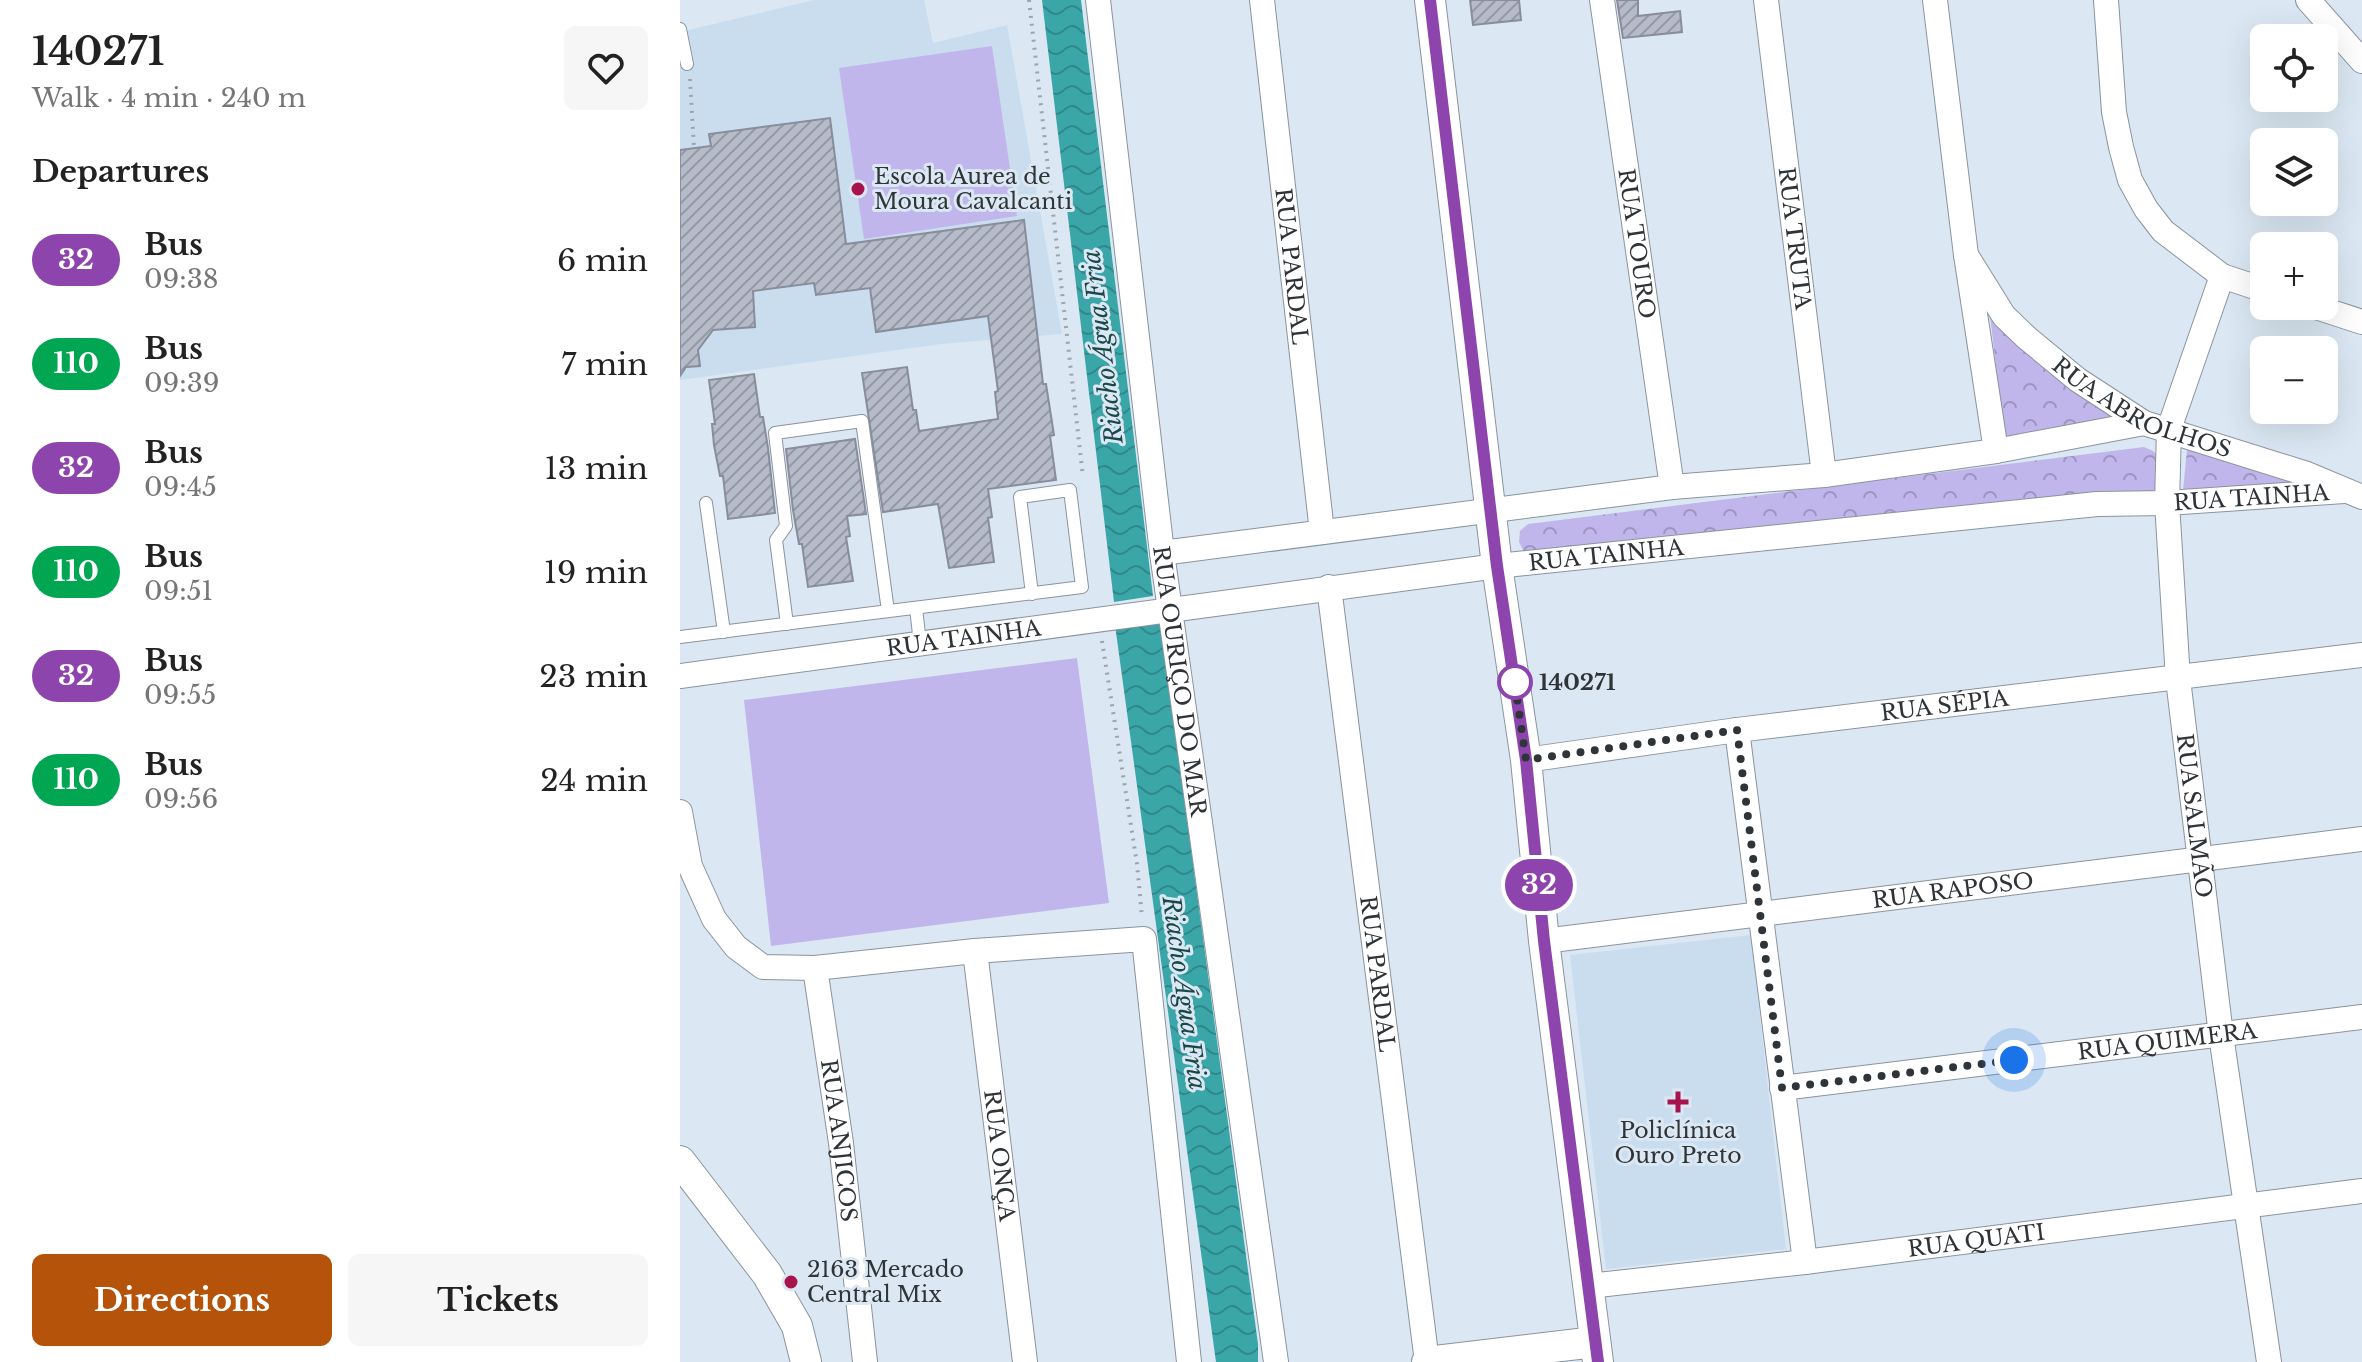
<!DOCTYPE html>
<html lang="en">
<head>
<meta charset="utf-8">
<style>
  :root { --surface:#fff; --page:#f6f6f6; --text:#222; --muted:#767676; --accent:#b45309 }
  body { margin:0; font-family:"Libre Baskerville",serif; background:var(--page); color:var(--text); height:100vh; display:flex; flex-direction:column; font-size:30px; white-space:nowrap }
  * { box-sizing:border-box; margin:0 }
  p { font-size:26px; color:var(--muted) }
  .icon { flex:none; width:44px; height:44px; fill:none; stroke:currentColor; stroke-width:2; stroke-linecap:round; stroke-linejoin:round }
  .map { position:relative; flex:1; overflow:hidden }
  .sheet { display:flex; flex-direction:column; background:var(--surface); width:680px }
  .sheet>* { flex:none }
  .badge { padding:0 16px; border-radius:26px; font-size:28px; line-height:52px }
  .controls { position:absolute; left:1570px; top:24px; display:grid; gap:16px }
  .controls a { display:grid; place-items:center; width:88px; height:88px; border-radius:12px; background:var(--surface); box-shadow:0 8px 32px #0002; font-size:40px }
  .you { position:absolute; width:40px; height:40px; margin:-20px; border:6px solid #fff; border-radius:50%; background:#1a73e8; box-shadow:0 0 0 12px #1a73e833 }
  .map>.badge { position:absolute; translate:-50% -50%; box-shadow:0 0 0 4px #fff }
  h2 { padding:0 32px; font-size:30px; line-height:72px }
  .round { display:grid; place-items:center; flex:none; width:84px; height:84px; border-radius:12px; background:var(--page) }
  .headline { display:flex; align-items:center; justify-content:space-between; height:136px; padding:0 32px }
  h1 { font-size:38px; font-weight:700; line-height:60px }
  .cta { display:flex; gap:16px; margin-top:auto; padding:16px 32px }
  .cta a { flex:1; height:92px; border-radius:12px; background:var(--accent); color:#fff; font-size:32px; font-weight:700; line-height:92px; text-align:center }
  .cta a+a { background:var(--page); color:var(--text) }
  ul { padding:0; list-style:none }
  li { display:flex; align-items:center; gap:24px; height:104px; padding:0 32px }
  li div { flex:1 }
  li b { display:block; font-size:30px }
  li em { font-style:normal }
  li .badge { min-width:88px; font-weight:700; text-align:center }
  main { display:flex; flex:1; min-height:0 }
  .map>svg:first-child { display:block }
</style>
</head>
<body>
<main>
<section class="sheet">
<div class="headline"><div><h1>140271</h1><p>Walk · 4 min · 240 m</p></div><a class="round"><svg class="icon" aria-label="heart" viewBox="0 0 24 24"><path d="M12 20l-8-8c-3-5 5-10 8-4 3-6 11-1 8 4z"/></svg></a></div>
<h2>Departures</h2>
<ul>
<li><span class="badge" style="background:#8e44ad;color:#fff">32</span><div><b>Bus</b><p>09:38</p></div><em>6 min</em></li>
<li><span class="badge" style="background:#00a651;color:#fff">110</span><div><b>Bus</b><p>09:39</p></div><em>7 min</em></li>
<li><span class="badge" style="background:#8e44ad;color:#fff">32</span><div><b>Bus</b><p>09:45</p></div><em>13 min</em></li>
<li><span class="badge" style="background:#00a651;color:#fff">110</span><div><b>Bus</b><p>09:51</p></div><em>19 min</em></li>
<li><span class="badge" style="background:#8e44ad;color:#fff">32</span><div><b>Bus</b><p>09:55</p></div><em>23 min</em></li>
<li><span class="badge" style="background:#00a651;color:#fff">110</span><div><b>Bus</b><p>09:56</p></div><em>24 min</em></li>
</ul>
<div class="cta"><a>Directions</a><a>Tickets</a></div>
</section>
<div class="map">
<svg width="1682" height="1362" viewBox="0 0 1682 1362">
  <defs>
    <pattern id="park-crowns" width="20" height="18" patternUnits="userSpaceOnUse" patternTransform="scale(2)"><rect width="20" height="18" fill="#c1b6ec"/><path d="M2 6a3 3 0 1 1 6 0M12 15a3 3 0 1 1 6 0" fill="none" stroke="#9d95c0"/></pattern>
    <pattern id="water-waves" width="16" height="10" patternUnits="userSpaceOnUse" patternTransform="scale(2)"><rect width="16" height="10" fill="#3aa6a8"/><path d="M0 5q4-4 8 0t8 0" fill="none" stroke="#31888a"/></pattern>
    <pattern id="building-hatch" width="6" height="6" patternUnits="userSpaceOnUse" patternTransform="scale(2)"><rect width="6" height="6" fill="#b6bbc9"/><path d="M-1 1l2-2M0 6l6-6M5 7l2-2" fill="none" stroke="#9499a4"/></pattern>
  </defs>
  <rect width="100%" height="100%" fill="#dbe8f3"/>
  <path fill="#caddee" d="M 134,0 L 244,0 L 253,43 L 327,25 L 382,334 L 261,344 L 0,380 L 0,32 Z
    M 1071,935 L 1106,1249 L 926,1269 L 890,955 Z"/>
  <path fill="url(#park-crowns)" d="M 1309,307 L 1446,420 L 1325,443 Z
    M 1508,440 L 1645,486 L 1503,490 Z
    M 1464,447 L 1473,451 L 1481,459 L 1479,492 L 844,552 L 839,542 L 840,531 L 848,524 Z"/>
  <path fill="#c1b6ec" d="M 312,46 L 337,216 L 184,239 L 159,68 Z
    M 397,658 L 429,903 L 91,946 L 64,700 Z"/>
  <path fill="url(#water-waves)" d="M 362,0 L 401,0 L 473,596 L 434,602 Z
    M 480,620 L 578,1344 L 578,1362 L 536,1362 L 435,625 Z"/>
  <path fill="url(#building-hatch)" stroke="#888d9b" stroke-width="2" d="M 790,0 L 839,0 L 841,20 L 793,25 Z
    M 937,0 L 958,0 L 958,16 L 1000,11 L 1002,32 L 943,38 Z
    M 150,118 L 166,244 L 344,220 L 363,384 L 366,384 L 374,435 L 370,436 L 376,480 L 308,489 L 312,517 L 308,518 L 314,562 L 269,568 L 258,504 L 203,512 L 182,373 L 227,367 L 233,410 L 236,410 L 239,431 L 318,419 L 315,392 L 318,391 L 308,316 L 196,332 L 190,288 L 136,295 L 134,283 L 73,291 L 75,327 L 33,330 L 18,350 L 20,366 L 6,367 L 0,376 L 0,150 L 31,146 L 29,134 Z
    M 74,374 L 80,417 L 83,417 L 88,448 L 95,513 L 48,519 L 43,476 L 40,476 L 34,445 L 32,424 L 35,424 L 29,380 Z
    M 175,439 L 186,514 L 167,516 L 170,536 L 166,537 L 173,581 L 128,587 L 122,544 L 119,544 L 113,510 L 106,449 Z"/>
  <g fill="none" stroke-linecap="round" stroke-linejoin="round">
    <defs>
      <path id="service" d="M 0,29 L 7,64
        M 26,503 L 44,632
        M 236,608 L 240,643
        M 107,624 L 96,540 L 106,526 L 95,433 L 182,421 L 208,611
        M 0,637 C 134,620 268,604 402,587 L 390,490 L 340,497 L 352,594"/>
      <g id="minor">
        <path id="s1" d="M 418,0 L 482,553 L 596,1362"/>
        <path id="s2" d="M 582,0 L 642,532"/>
        <path id="s3" d="M 922,0 L 992,487"/>
        <path id="s4" d="M 1086,0 L 1144,475"/>
        <path d="M 1255,0 L 1286,255 L 1316,451"/>
        <path d="M 1426,0 L 1434,112 L 1441,147 L 1450,180 L 1466,209 L 1483,231 L 1542,276 L 1584,290"/>
        <path d="M 1628,0 L 1682,61"/>
        <path id="s5" d="M 1286,255 L 1324,316 L 1347,338 L 1398,380 L 1464,423 L 1627,474 L 1682,497"/>
        <path id="s6" d="M 1542,276 L 1489,429 L 1487,503 L 1498,679 L 1541,1035 L 1589,1362"/>
        <path d="M 1633,306 L 1682,322"/>
        <path d="M 482,553 L 992,487 L 1144,475 L 1316,451 L 1464,423"/>
        <path id="s7" d="M 649,587 L 747,1362"/>
        <path id="s8" d="M 0,676 L 817,566 L 1417,504 L 1487,503 L 1664,491"/>
        <path d="M 1057,730 L 1125,1262"/>
        <path id="s9" d="M 846,760 L 1057,730 L 1682,655"/>
        <path d="M 0,812 L 10,866 L 34,919 L 56,947 L 83,967 L 135,968 L 295,951 L 464,939 L 509,1362"/>
        <path id="s10" d="M 864,941 L 1682,839"/>
        <path id="s11" d="M 295,951 L 345,1362"/>
        <path id="s12" d="M 135,968 L 161,1143 L 185,1362"/>
        <path id="s13" d="M 1102,1088 L 1682,1017"/>
        <path id="s14" d="M 909,1286 L 1125,1262 L 1682,1191"/>
      </g>
      <path id="tertiary" d="M 750,0 L 817,566 L 846,760 L 864,941 L 918,1362
        M 0,1161 L 87,1274 L 117,1326 L 126,1362
        M 747,1362 L 915,1342"/>
    </defs>
    <use href="#service" stroke="#89949f" stroke-width="14"/>
    <use href="#minor" stroke="#89949f" stroke-width="26"/>
    <use href="#tertiary" stroke="#89949f" stroke-width="32"/>
    <path stroke="#9ba5ad" stroke-width="4" stroke-dasharray="2 6" stroke-linecap="butt" d="M 349,0 L 403,477
      M 10,79 L 14,148
      M 422,641 L 457,864 L 462,917"/>
    <use href="#service" stroke="#fff" stroke-width="12"/>
    <use href="#minor" stroke="#fff" stroke-width="24"/>
    <use href="#tertiary" stroke="#fff" stroke-width="30"/>
  </g>
  <g fill="none" stroke-linecap="round" stroke-linejoin="round">
    <defs>
      <path id="line" d="M 750,0 L 817,566 L 846,760 L 864,941 L 918,1362"/>
    </defs>
    <use href="#line" stroke="#fff" stroke-width="18"/>
    <use href="#line" stroke="#8e44ad" stroke-width="12"/>
    <path stroke="#2f3438" stroke-width="8" stroke-dasharray="0 14.4" d="M 835,682 L 834,677 L 846,760 L 1057,730 L 1102,1088 L 1334,1060"/>
  </g>
  <g fill="#a7134d" stroke="#dbe8f3" stroke-width="3">
    <circle cx="178" cy="189" r="8"/>
    <path d="M994 1090h8v8h8v8h-8v8h-8v-8h-8v-8h8z"/>
    <circle cx="111" cy="1282" r="8"/>
  </g>
  <circle fill="#fff" stroke="#8e44ad" stroke-width="4" cx="835" cy="682" r="16"/>
  <g text-anchor="middle" stroke-width="6" stroke-linejoin="round" paint-order="stroke">
    <g font-size="22" fill="#2f3438" stroke="#dbe8f3" text-anchor="start">
      <text x="194" y="184">Escola Aurea de<tspan x="194" dy="25">Moura Cavalcanti</tspan></text>
      <text x="998" y="1138" text-anchor="middle">Policlínica<tspan x="998" dy="25">Ouro Preto</tspan></text>
      <text x="127" y="1277">2163 Mercado<tspan x="127" dy="25">Central Mix</tspan></text>
    </g>
    <g font-size="22" fill="#2f3438" stroke="#dbe8f3">
      <text dy="8" stroke="none"><textPath href="#s4" startOffset="240">RUA TRUTA</textPath></text>
      <text dy="8" stroke="none"><textPath href="#s3" startOffset="246">RUA TOURO</textPath></text>
      <text dy="8" stroke="none"><textPath href="#s2" startOffset="268">RUA PARDAL</textPath></text>
      <text dy="8" stroke="none"><textPath href="#s5" startOffset="240">RUA ABROLHOS</textPath></text>
      <text dy="8" stroke="none"><textPath href="#s8" startOffset="1582">RUA TAINHA</textPath></text>
      <text dy="8" stroke="none"><textPath href="#s8" startOffset="934">RUA TAINHA</textPath></text>
      <text dy="8" stroke="none"><textPath href="#s8" startOffset="286">RUA TAINHA</textPath></text>
      <text dy="8" stroke="none"><textPath href="#s1" startOffset="686">RUA OURIÇO DO MAR</textPath></text>
      <text dy="8" stroke="none"><textPath href="#s9" startOffset="422">RUA SÉPIA</textPath></text>
      <text dy="8" stroke="none"><textPath href="#s6" startOffset="550">RUA SALMÃO</textPath></text>
      <text dy="8" stroke="none"><textPath href="#s10" startOffset="412">RUA RAPOSO</textPath></text>
      <text dy="8" stroke="none"><textPath href="#s7" startOffset="390">RUA PARDAL</textPath></text>
      <text dy="8" stroke="none"><textPath href="#s13" startOffset="388">RUA QUIMERA</textPath></text>
      <text dy="8" stroke="none"><textPath href="#s12" startOffset="174">RUA ANJICOS</textPath></text>
      <text dy="8" stroke="none"><textPath href="#s11" startOffset="206">RUA ONÇA</textPath></text>
      <text dy="8" stroke="none"><textPath href="#s14" startOffset="390">RUA QUATI</textPath></text>
    </g>
    <g font-size="22" font-weight="bold" fill="#2f3438" stroke="#dbe8f3" text-anchor="start">
      <text x="859" y="690">140271</text>
    </g>
    <g font-size="24" font-style="italic" fill="#194849" stroke="#dbe8f3">
      <text transform="translate(423 347) rotate(-97)" y="8">Riacho Água Fria</text>
      <text transform="translate(504 993) rotate(82)" y="8">Riacho Água Fria</text>
    </g>
  </g>
</svg>
<div class="controls">
<a><svg class="icon" aria-label="locate" viewBox="0 0 24 24"><circle cx="12" cy="12" r="6"/><path d="M12 2v4M12 18v4M2 12h4M18 12h4"/></svg></a>
<a><svg class="icon" aria-label="layers" viewBox="0 0 24 24"><path d="M12 4l9 5-9 5-9-5zM3 14l9 5 9-5"/></svg></a>
<a>+</a>
<a>−</a>
</div>
<div class="you" style="left:1334px;top:1060px"></div>
<b class="badge" style="left:859px;top:885px;background:#8e44ad;color:#fff">32</b>
</div>
</main>
</body>
</html>
